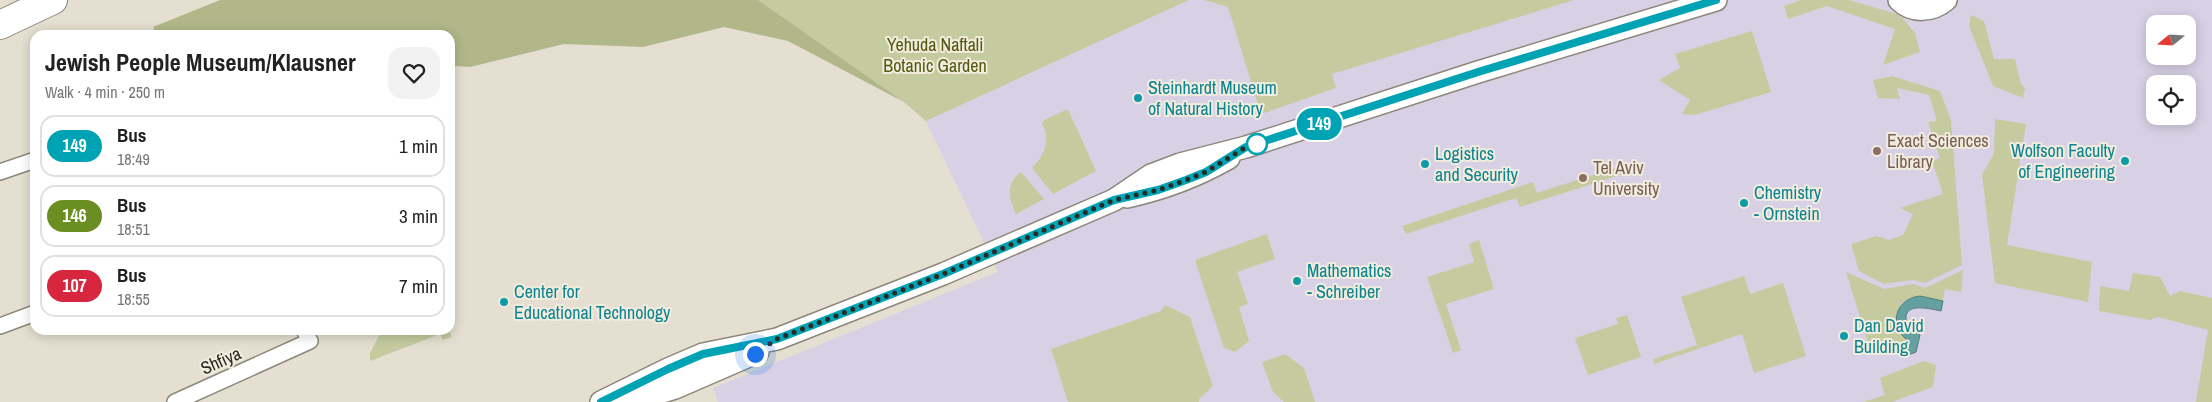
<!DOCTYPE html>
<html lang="en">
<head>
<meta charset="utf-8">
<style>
  :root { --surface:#fff; --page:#f2f2f2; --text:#222; --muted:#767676; --line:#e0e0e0 }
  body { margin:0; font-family:"Archivo Narrow",sans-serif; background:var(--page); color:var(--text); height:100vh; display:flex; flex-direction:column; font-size:19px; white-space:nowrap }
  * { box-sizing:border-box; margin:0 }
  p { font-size:16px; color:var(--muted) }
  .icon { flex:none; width:28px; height:28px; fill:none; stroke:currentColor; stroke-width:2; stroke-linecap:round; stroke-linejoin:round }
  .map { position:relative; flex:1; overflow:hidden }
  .panel { position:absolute; left:30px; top:30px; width:425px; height:305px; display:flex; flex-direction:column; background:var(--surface); border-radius:15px; box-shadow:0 2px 12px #0003 }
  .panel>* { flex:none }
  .badge { padding:0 10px; border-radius:16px; font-size:18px; line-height:32px }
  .needle { width:32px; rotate:252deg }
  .fabs { position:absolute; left:2146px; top:15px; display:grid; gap:10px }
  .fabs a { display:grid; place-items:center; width:50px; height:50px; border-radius:10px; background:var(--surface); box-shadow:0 2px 12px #0003; font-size:25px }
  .you { position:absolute; width:25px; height:25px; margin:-12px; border:4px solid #fff; border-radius:50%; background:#1a73e8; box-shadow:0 0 0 8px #1a73e833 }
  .map>.badge { position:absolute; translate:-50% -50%; box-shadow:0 0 0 2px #fff }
  .round { display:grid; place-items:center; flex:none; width:52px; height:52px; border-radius:15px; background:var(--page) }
  .overview { display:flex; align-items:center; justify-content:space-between; height:85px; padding:0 15px }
  h1 { font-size:24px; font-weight:800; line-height:38px }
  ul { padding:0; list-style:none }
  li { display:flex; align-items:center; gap:15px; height:62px; margin:0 10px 8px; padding:0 5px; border:2px solid var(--line); border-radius:15px }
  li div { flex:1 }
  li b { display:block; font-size:19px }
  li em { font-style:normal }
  li .badge { min-width:55px; font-weight:700; text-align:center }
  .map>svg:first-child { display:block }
</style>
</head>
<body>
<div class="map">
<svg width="2212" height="402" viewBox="0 0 2212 402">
  <rect width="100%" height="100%" fill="#e4dfd0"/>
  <path fill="#d8d1e6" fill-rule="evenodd" d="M 758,0 L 2212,0 L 2212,402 L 718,402 L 713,388 L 998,272 L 926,121 L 904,102 ZM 2155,24 L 2188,24 L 2188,56 L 2155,56 ZM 2155,84 L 2188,84 L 2188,116 L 2155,116 Z"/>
  <path fill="#c5cb9e" d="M 758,0 L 1189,0 L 926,121 L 904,102 Z
    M 1204,0 L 1574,0 L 1332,74 L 1336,88 L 1261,114 L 1228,7 Z
    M 1801,0 L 1849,0 L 1900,15 L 1915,33 L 1920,52 L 1883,65 L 1895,29 L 1827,6 L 1788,19 L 1784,6 Z
    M 1971,15 L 1984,21 L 1994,59 L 2015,59 L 2021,84 L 2025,88 L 2023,98 L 1993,86 L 1969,26 Z
    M 1752,31 L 1771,92 L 1695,115 L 1682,114 L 1690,100 L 1659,80 L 1680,68 L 1675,54 Z
    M 1892,76 L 1940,91 L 1951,120 L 1962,265 L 1925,283 L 1913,280 L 1884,284 L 1859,271 L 1851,244 L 1877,236 L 1889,240 L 1903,235 L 1913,214 L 1900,208 L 1943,194 L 1932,161 L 1940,158 L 1928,122 L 1937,121 L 1929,95 L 1897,88 L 1900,99 L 1878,98 L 1873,80 Z
    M 1068,109 L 1096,171 L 1053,194 L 1032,168 C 1045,155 1051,140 1042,123 L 1044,120 Z
    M 1995,119 L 2026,124 L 2007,245 L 2092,262 L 2088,302 L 1995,283 L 1982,175 L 1994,153 Z
    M 1621,166 L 1623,174 L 1520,207 L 1516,198 L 1406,234 L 1402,226 L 1533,182 L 1537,193 Z
    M 1021,172 L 1044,199 L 1016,214 C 1008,199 1006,182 1021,172 Z
    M 1267,234 L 1275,259 L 1237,272 L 1248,304 L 1239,307 L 1249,341 L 1235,352 L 1224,348 L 1195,260 Z
    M 1479,240 L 1494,289 L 1446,304 L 1461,350 L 1453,353 L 1427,277 L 1474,262 L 1469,244 Z
    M 1963,270 L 1961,292 L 1945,289 L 1943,301 C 1928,297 1916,293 1902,303 C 1899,319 1894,330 1908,341 L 1905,345 L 1881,353 L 1879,346 L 1870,349 L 1846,272 L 1884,289 L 1913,284 L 1925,288 Z
    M 2133,273 L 2160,277 L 2170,296 L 2180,291 L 2212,298 L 2212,402 L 2196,402 L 2208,330 L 2158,317 L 2150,320 L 2099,311 L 2100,286 L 2129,291 Z
    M 1744,276 L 1750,294 L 1783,283 L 1806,356 L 1754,373 L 1742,334 L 1654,364 L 1653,359 L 1697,345 L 1681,297 Z
    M 1165,305 L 1190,317 L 1213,386 L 1199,399 L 1199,402 L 1068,402 L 1051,349 L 1161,311 Z
    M 1627,315 L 1641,357 L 1588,375 L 1575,338 L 1618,324 L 1616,318 Z
    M 382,330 L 449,330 L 452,337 L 443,340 L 440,334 L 370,361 L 370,353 Z
    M 1285,354 L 1304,368 L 1315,402 L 1284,402 L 1273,392 L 1262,362 Z
    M 1924,361 L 1936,365 L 1933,387 L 1892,402 L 1863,402 L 1885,395 L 1880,378 Z"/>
  <path fill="#b1b789" d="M 220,0 L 758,0 L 904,102 L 788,41 L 724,27 L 643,47 L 564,44 L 470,67 L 456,66 L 450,67 L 450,35 L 157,35 L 153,27 Z"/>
  <path fill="#65a0a1" stroke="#547c7b" d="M 1920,296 L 1943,301 L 1941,311 C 1927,308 1898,301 1908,327 L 1920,335 L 1916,352 L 1908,355 L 1905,345 L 1908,341 C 1888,325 1895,299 1920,296 Z"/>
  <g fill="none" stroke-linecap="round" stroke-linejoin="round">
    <defs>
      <path id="street" d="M 0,172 L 35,160
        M 0,326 L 35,313
        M 175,402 L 310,341 L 304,330"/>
      <path id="secondary" d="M 1899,0 C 1912,13 1932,12 1946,0
        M 1127,197 C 1163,189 1196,177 1229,158
        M 601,402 L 668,369 L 703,354 L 777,339 L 943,274 L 1114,200 L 1151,175 L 1180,164 L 1246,147 L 1478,72 L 1716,0
        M 631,402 L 675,388 L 758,352"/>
      <path id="highway" d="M 0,25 L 53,0"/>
    </defs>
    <use href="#street" stroke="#8d877a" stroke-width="18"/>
    <use href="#secondary" stroke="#8d877a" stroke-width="24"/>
    <use href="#highway" stroke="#8d877a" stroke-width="30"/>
    <use href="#street" stroke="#fff" stroke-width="15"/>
    <use href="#secondary" stroke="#fff" stroke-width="21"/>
    <use href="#highway" stroke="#fff" stroke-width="28"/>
  </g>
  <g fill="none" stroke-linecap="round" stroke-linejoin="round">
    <defs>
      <path id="line" d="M 601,402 L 668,369 L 703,354 L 777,339 L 943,274 L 1114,200 L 1158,190 L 1186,180 L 1206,172 L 1246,147 L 1478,72 L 1716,0"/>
    </defs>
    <use href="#line" stroke="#fff" stroke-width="11"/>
    <use href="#line" stroke="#00a3b4" stroke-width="8"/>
    <path stroke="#2b2923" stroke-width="5" stroke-dasharray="0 9" d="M 755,354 L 777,339 L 943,274 L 1114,200 L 1158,190 L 1186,180 L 1206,172 L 1246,147 L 1264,142 L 1257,144"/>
  </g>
  <g fill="#0f9aa8" stroke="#f1ecdd" stroke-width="2">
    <circle cx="1138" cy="98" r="5"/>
    <circle cx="2125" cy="161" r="5"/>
    <circle cx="1425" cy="164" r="5"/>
    <circle cx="1744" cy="203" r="5"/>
    <circle cx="1297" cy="281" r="5"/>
    <circle cx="504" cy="302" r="5"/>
    <circle cx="1844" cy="336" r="5"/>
  </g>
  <circle fill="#fff" stroke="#00a3b4" stroke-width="2.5" cx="1257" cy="144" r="10"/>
  <g fill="#8d6e63" stroke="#f1ecdd" stroke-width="2">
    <circle cx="1877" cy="151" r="5"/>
    <circle cx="1583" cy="178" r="5"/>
  </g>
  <g text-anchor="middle" stroke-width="4" stroke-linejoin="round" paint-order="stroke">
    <g font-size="18" fill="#53580e" stroke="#f1ecdd">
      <text x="935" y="51">Yehuda Naftali<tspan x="935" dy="21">Botanic Garden</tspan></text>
    </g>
    <g font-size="18" fill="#0d838f" stroke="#f1ecdd" text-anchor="start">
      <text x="1148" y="94">Steinhardt Museum<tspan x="1148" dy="21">of Natural History</tspan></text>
      <text x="2115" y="157" text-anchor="end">Wolfson Faculty<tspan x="2115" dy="21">of Engineering</tspan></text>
      <text x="1435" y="160">Logistics<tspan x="1435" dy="21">and Security</tspan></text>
      <text x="1754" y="199">Chemistry<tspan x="1754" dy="21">- Ornstein</tspan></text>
      <text x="1307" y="277">Mathematics<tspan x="1307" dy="21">- Schreiber</tspan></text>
      <text x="514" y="298">Center for<tspan x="514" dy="21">Educational Technology</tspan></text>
      <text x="1854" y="332">Dan David<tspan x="1854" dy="21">Building</tspan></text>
    </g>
    <g font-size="18" fill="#785e54" stroke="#f1ecdd" text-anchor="start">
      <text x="1887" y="147">Exact Sciences<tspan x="1887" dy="21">Library</tspan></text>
      <text x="1593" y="174">Tel Aviv<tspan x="1593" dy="21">University</tspan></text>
    </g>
    <g font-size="18" fill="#2b2923" stroke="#f1ecdd">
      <text transform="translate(221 361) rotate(-24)" y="6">Shfiya</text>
    </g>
  </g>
</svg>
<div class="fabs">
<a><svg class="needle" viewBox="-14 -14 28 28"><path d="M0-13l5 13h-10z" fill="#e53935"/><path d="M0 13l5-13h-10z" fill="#767676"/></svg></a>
<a><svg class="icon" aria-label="locate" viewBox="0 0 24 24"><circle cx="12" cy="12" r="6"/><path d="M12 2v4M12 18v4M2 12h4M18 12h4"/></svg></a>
</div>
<div class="you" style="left:755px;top:354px"></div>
<b class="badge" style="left:1319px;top:124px;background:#00a3b4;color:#fff">149</b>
<section class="panel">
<div class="overview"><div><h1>Jewish People Museum/Klausner</h1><p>Walk · 4 min · 250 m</p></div><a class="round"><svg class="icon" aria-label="heart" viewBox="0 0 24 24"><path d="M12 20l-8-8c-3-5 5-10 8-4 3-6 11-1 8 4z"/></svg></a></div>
<ul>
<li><span class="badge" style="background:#00a3b4;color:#fff">149</span><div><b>Bus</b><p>18:49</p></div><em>1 min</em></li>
<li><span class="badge" style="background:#6b8e23;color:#fff">146</span><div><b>Bus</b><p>18:51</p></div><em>3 min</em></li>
<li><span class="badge" style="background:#d7263d;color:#fff">107</span><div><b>Bus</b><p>18:55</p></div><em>7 min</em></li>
</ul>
</section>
</div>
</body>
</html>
